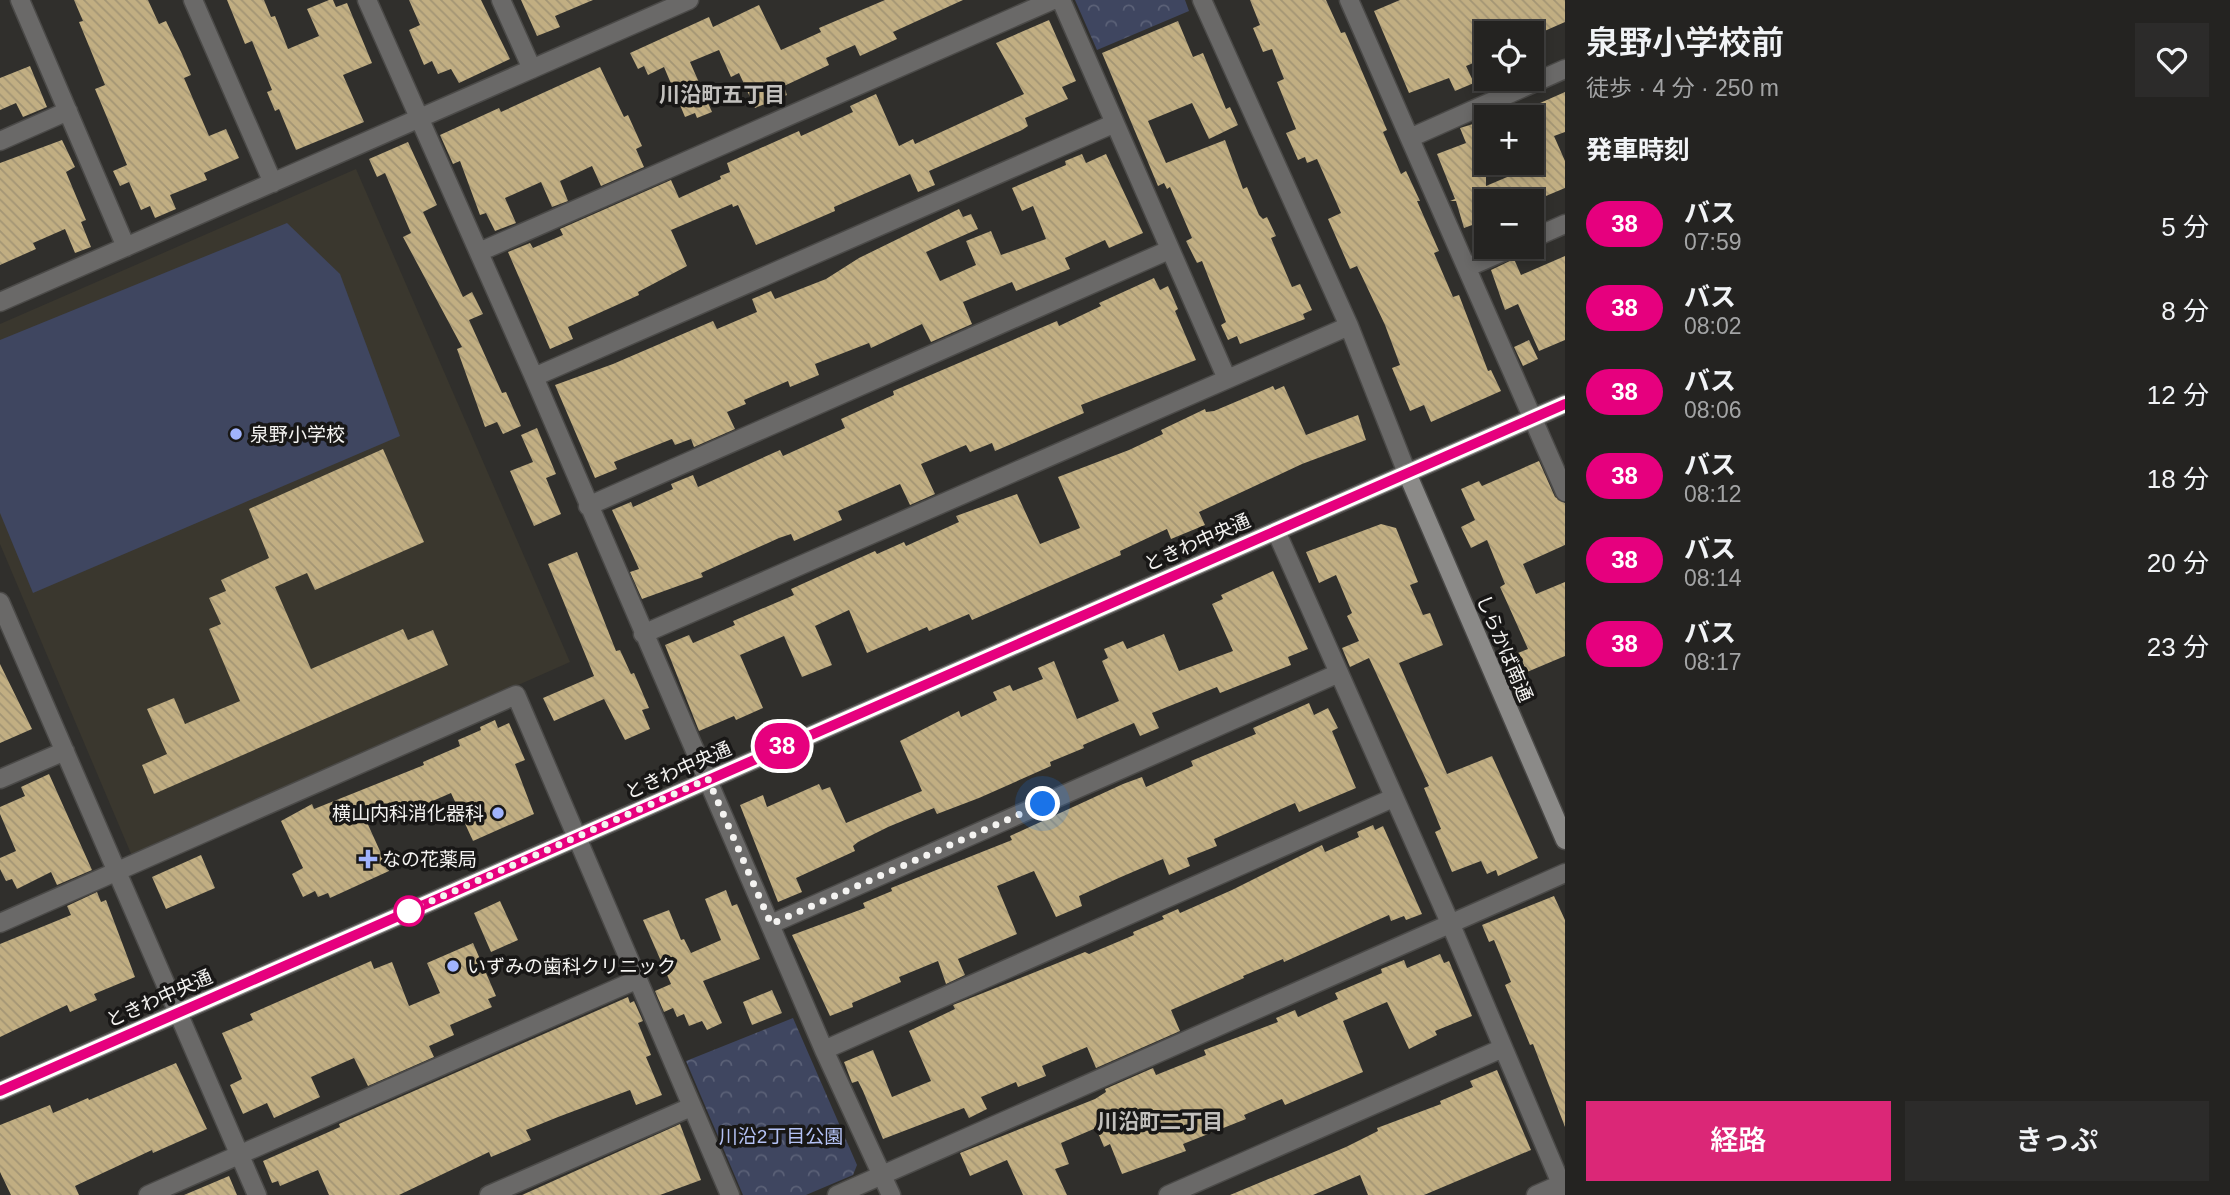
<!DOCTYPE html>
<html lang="ja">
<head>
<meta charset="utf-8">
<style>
  :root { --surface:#242321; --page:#2c2b2a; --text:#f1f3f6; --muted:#a3a4a5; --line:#41403f; --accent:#db2777 }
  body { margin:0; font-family:Arial,"Noto Sans JP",sans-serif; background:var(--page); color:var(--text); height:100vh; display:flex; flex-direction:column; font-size:26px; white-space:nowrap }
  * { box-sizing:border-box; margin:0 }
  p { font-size:23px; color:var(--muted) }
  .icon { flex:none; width:38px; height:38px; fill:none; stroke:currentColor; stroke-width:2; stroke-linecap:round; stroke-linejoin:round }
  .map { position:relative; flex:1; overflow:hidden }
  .panel { display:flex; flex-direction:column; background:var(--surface); width:665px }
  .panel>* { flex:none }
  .badge { padding:0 14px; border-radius:23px; font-size:24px; line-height:46px }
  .tools { position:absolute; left:1474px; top:21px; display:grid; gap:14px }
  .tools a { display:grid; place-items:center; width:70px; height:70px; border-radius:0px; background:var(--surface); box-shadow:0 4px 10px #0003,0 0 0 2px var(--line); font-size:35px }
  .you { position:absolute; width:35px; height:35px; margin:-18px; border:5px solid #fff; border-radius:50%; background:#1a73e8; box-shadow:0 0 0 10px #1a73e833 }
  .map>.badge { position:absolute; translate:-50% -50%; box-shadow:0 0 0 4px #fff }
  h2 { padding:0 21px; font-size:26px; line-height:63px }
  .round { display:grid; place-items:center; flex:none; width:74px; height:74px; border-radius:0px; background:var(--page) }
  .overview { display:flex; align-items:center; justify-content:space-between; height:119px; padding:0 21px }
  h1 { font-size:33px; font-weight:600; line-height:52px }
  .button { display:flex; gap:14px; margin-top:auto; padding:14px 21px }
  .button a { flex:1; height:80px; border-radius:0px; background:var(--accent); color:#fff; font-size:28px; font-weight:600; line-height:80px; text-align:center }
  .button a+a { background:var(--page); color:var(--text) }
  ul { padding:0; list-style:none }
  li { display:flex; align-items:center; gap:21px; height:84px; padding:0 21px }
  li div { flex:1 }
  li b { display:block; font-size:26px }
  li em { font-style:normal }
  li .badge { min-width:77px; font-weight:700; text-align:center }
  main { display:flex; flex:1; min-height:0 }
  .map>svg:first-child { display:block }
</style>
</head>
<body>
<main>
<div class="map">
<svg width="1565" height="1195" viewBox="0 0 1565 1195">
  <defs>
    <pattern id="park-crowns" width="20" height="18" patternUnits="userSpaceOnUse" patternTransform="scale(1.75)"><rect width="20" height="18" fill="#3f4660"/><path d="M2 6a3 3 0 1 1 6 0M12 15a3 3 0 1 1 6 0" fill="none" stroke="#5b6177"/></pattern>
    <pattern id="building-back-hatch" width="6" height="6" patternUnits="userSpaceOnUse" patternTransform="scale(1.75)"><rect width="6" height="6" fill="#c1ae82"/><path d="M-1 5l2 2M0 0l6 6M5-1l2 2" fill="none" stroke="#a39574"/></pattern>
  </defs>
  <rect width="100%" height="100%" fill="#302f2c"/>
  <path fill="#3a372e" d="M 356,169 L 570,662 L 132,856 L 0,544 L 0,324 Z"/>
  <path fill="url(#park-crowns)" d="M 1075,0 L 1185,0 L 1189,11 L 1097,50 Z
    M 793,1018 L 857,1165 L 853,1175 L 806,1195 L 743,1195 L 686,1061 Z"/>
  <path fill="#3f4660" d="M 287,223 L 340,274 L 400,436 L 33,593 L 0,513 L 0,340 Z"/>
  <path fill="url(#building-back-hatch)" d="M 74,0 L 148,0 L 159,24 L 166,21 L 182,54 L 191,75 L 184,78 L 209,136 L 226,129 L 239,158 L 204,173 L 207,180 L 170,195 L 176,209 L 155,218 L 150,206 L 141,210 L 129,182 L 120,186 L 113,171 L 127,165 L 95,89 L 105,85 L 79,22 L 83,21 Z
    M 227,0 L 264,0 L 271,17 L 275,16 L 288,49 L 319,36 L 307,9 L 329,0 L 333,0 L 336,7 L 347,3 L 372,63 L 343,75 L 364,122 L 296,150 L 279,109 L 275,111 L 267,92 L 272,90 L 252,41 L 245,44 Z
    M 409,0 L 481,0 L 510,59 L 459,83 L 451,69 L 438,74 L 432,61 L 424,65 L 409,30 L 420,25 Z
    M 521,0 L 593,0 L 555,16 L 560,27 L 537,36 Z
    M 885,0 L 963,0 L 893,32 L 897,39 L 860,56 L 855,45 L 826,58 L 829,65 L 784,86 L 787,95 L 755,108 L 739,73 L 731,77 L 719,50 L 690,62 L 712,112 L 697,118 L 695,113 L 685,117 L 664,67 L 648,75 L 644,66 L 638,69 L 630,53 L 709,17 L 713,27 L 759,5 L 781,50 L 821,32 L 819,28 Z
    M 1250,0 L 1326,0 L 1341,33 L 1345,32 L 1355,55 L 1387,130 L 1383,132 L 1401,174 L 1406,171 L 1420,201 L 1417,201 L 1439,251 L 1434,253 L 1453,297 L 1459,295 L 1488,371 L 1491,370 L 1501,391 L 1431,422 L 1424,405 L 1410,411 L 1392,368 L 1400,365 L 1385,325 L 1357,266 L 1350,269 L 1328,219 L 1341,213 L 1317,159 L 1307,163 L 1305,157 L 1298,160 L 1286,133 L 1296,129 L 1277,82 L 1284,79 L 1272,49 L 1263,52 L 1253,28 L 1260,25 Z
    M 1400,0 L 1565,0 L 1565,22 L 1540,33 L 1486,33 L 1486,58 L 1466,66 L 1474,83 L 1455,91 L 1449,78 L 1409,93 L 1374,11 Z
    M 1049,20 L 1076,81 L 1062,87 L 1068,99 L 1025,118 L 1028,126 L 1022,130 L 929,171 L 935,185 L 918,192 L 910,174 L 834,207 L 835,211 L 756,245 L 738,205 L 733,207 L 732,204 L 671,230 L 687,266 L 638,292 L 639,295 L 568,327 L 573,339 L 550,349 L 508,252 L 530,243 L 533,248 L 563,235 L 560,229 L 671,180 L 679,198 L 721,179 L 720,176 L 730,172 L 727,163 L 799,131 L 801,136 L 821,127 L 853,112 L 850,106 L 876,94 L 899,146 L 913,139 L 915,144 L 1024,94 L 996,43 Z
    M 1178,21 L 1193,57 L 1203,53 L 1226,109 L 1230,107 L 1238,125 L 1209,139 L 1192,103 L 1148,121 L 1166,163 L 1225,140 L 1243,189 L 1247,187 L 1259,215 L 1263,219 L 1267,217 L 1276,236 L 1271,238 L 1292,287 L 1300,284 L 1312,310 L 1303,314 L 1305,319 L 1240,344 L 1237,336 L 1228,340 L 1221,325 L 1226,322 L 1202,261 L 1197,263 L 1186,241 L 1192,238 L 1170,187 L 1167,189 L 1164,183 L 1158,186 L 1102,53 Z
    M 30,66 L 47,107 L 23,117 L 16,103 L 0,110 L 0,78 Z
    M 600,67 L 624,117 L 628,115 L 642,146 L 636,149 L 644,167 L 601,186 L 592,166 L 560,181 L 568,201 L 552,207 L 541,182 L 505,198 L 516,223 L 495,231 L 486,213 L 480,215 L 460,161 L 453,164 L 440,135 L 499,108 L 501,112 Z
    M 1565,92 L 1565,132 L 1554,136 L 1565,161 L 1565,188 L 1534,201 L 1532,197 L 1522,201 L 1486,201 L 1486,220 L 1464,228 L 1456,201 L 1450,201 L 1455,199 L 1437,154 L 1466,143 L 1460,128 L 1486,120 L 1486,186 L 1531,167 L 1531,107 Z
    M 62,140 L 75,167 L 66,172 L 86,220 L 81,222 L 91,247 L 75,253 L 65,229 L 33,243 L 36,249 L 0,265 L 0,163 Z
    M 408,142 L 437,205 L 423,212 L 463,297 L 472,292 L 483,314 L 469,320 L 502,393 L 506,392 L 521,426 L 503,434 L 497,422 L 485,427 L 457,349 L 462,347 L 403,237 L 411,233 L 385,173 L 377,177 L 369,159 Z
    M 1082,154 L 1086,163 L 1106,154 L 1143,233 L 1109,248 L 1105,240 L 1065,258 L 1070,269 L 1016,291 L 1012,282 L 963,302 L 972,324 L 931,342 L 922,324 L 871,348 L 869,343 L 815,364 L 819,375 L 790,387 L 788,381 L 744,400 L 746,404 L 727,412 L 735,429 L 694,447 L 691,439 L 675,445 L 672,439 L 614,462 L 617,469 L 595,478 L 555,385 L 613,364 L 713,321 L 717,329 L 757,312 L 752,299 L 771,291 L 775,299 L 826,279 L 859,258 L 959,209 L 963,217 L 971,214 L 978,229 L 926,252 L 940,281 L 976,265 L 966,241 L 991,231 L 1001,255 L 1046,239 L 1033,206 L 1022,211 L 1012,188 L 1066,165 L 1065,161 Z
    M 1565,256 L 1565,340 L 1539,351 L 1518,304 L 1505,310 L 1491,270 L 1514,259 L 1521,275 Z
    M 1154,278 L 1160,290 L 1168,286 L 1178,309 L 1175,311 L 1196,360 L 1081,405 L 1084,413 L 995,451 L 992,443 L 970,452 L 966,445 L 921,464 L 935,494 L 910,505 L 900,484 L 838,511 L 842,520 L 794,541 L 791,534 L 779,538 L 701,573 L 703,577 L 642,599 L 630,572 L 639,569 L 612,510 L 631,502 L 633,507 L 673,489 L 671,484 L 693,475 L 698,487 L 780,450 L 783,456 L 845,428 L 841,419 L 894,395 L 893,391 L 1057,321 L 1059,326 L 1101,306 L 1099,303 Z
    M 1529,340 L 1538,359 L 1523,366 L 1514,347 Z
    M 1273,386 L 1275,390 L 1284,386 L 1306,435 L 1358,415 L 1366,440 L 1302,464 L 1199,512 L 1205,525 L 1171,539 L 1167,529 L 1120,551 L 1121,555 L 972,620 L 969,614 L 929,631 L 927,627 L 867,653 L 849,610 L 815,626 L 832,665 L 802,677 L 784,636 L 740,655 L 763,708 L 736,720 L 734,716 L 699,731 L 665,645 L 689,635 L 693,643 L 735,625 L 733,621 L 794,595 L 791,589 L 875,551 L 877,554 L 904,542 L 906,546 L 959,522 L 956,516 L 1017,494 L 1040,544 L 1080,528 L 1058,477 L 1129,450 L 1163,434 L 1161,430 L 1205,409 L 1206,412 L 1214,411 Z
    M 537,428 L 556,474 L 546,478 L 561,514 L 534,526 L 510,471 L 533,462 L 521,435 Z
    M 383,449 L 424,542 L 315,590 L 307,573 L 275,587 L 311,669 L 403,629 L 408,640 L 433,630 L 448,665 L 154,794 L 142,765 L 167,754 L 147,709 L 174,698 L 185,724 L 240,701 L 209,629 L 221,624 L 209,598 L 226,591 L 221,580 L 269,558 L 249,509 Z
    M 1539,461 L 1555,497 L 1565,503 L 1565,545 L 1523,564 L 1536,594 L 1565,582 L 1565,656 L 1527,672 L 1518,653 L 1528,649 L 1500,587 L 1505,584 L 1487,540 L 1471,548 L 1461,527 L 1475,520 L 1461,489 L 1479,481 L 1482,486 Z
    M 1381,524 L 1396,528 L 1418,582 L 1410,585 L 1423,615 L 1430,613 L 1443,645 L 1399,663 L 1447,774 L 1492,756 L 1538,858 L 1498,876 L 1496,870 L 1487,874 L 1481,861 L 1452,872 L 1435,832 L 1441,829 L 1424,788 L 1429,786 L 1369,658 L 1350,667 L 1342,648 L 1359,641 L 1347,616 L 1352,613 L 1336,575 L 1319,583 L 1306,552 Z
    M 577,552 L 616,651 L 620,650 L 631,674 L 634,673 L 649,708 L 642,710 L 650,729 L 625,740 L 604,699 L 554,721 L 543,698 L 594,676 L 548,564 Z
    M 1273,571 L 1308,649 L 1288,657 L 1291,665 L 1220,693 L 1217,687 L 1152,713 L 1159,728 L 1140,736 L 1134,723 L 1083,745 L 1084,748 L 1050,762 L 1051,766 L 979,798 L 937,814 L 934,808 L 888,827 L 858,842 L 853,846 L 855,851 L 796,878 L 802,892 L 778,902 L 740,805 L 763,795 L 767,807 L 819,784 L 822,790 L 830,787 L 846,823 L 922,791 L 900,741 L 959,711 L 961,717 L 997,700 L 993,692 L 1010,685 L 1013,691 L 1043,679 L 1038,668 L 1054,661 L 1077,719 L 1119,701 L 1102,661 L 1108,658 L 1104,649 L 1123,641 L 1127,649 L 1164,634 L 1179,671 L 1233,651 L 1212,604 L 1223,599 L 1221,595 Z
    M 0,664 L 32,729 L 0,743 Z
    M 1309,703 L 1314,715 L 1328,708 L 1338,728 L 1332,731 L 1356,788 L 1299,812 L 1295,803 L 1214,839 L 1217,846 L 1187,858 L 1190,866 L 1169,875 L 1163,859 L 1121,877 L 1079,896 L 1082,906 L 1056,917 L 1034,871 L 997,886 L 1017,934 L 958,959 L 965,975 L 946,984 L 938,961 L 899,977 L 901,982 L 852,1003 L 853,1007 L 830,1016 L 792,935 L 865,908 L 863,903 L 892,891 L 891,888 L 1012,840 L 1010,836 L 1123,784 L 1142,777 L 1146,787 L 1193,766 L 1191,761 L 1256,734 L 1253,728 Z
    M 495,720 L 498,728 L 509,723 L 525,760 L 515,764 L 534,814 L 473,841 L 451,793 L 405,813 L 401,804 L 365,818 L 389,871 L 330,898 L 328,893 L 318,897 L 315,891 L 303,897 L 292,874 L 303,868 L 281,821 L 312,804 L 314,809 L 424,765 L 423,762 L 460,746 L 458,740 L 481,730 L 480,727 Z
    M 49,774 L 92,870 L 57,885 L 51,872 L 17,889 L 12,879 L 6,881 L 0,869 L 0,858 L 16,851 L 0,814 L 0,807 L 25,796 L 21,787 Z
    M 1373,825 L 1375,830 L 1383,826 L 1422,914 L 1406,920 L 1404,916 L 1391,921 L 1389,915 L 1284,962 L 1283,959 L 1243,976 L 1244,978 L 1171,1010 L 1180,1031 L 1096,1068 L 1087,1047 L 1042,1066 L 1046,1076 L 1018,1087 L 1016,1082 L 981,1097 L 987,1109 L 969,1118 L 964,1108 L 883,1139 L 863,1091 L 858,1081 L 852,1083 L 844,1062 L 873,1050 L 892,1097 L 931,1081 L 909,1031 L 955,1009 L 953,1005 L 1085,952 L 1089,954 L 1134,935 L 1133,932 L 1164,919 L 1162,916 L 1178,909 L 1180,913 L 1232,890 L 1322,845 L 1325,852 L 1359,837 L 1357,832 Z
    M 201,855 L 215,888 L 166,909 L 152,877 Z
    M 726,890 L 732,906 L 737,904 L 760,959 L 703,981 L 722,1023 L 707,1030 L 702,1021 L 689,1026 L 684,1014 L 677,1017 L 673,1008 L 664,1012 L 655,991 L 671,984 L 643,920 L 669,910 L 681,940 L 684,939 L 691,953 L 721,940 L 705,899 Z
    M 97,892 L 101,902 L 106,900 L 135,977 L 94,994 L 97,1000 L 70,1012 L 67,1005 L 0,1037 L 0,944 L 71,915 L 67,906 Z
    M 1554,896 L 1565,920 L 1565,1127 L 1533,1044 L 1530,1045 L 1505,985 L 1511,982 L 1494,940 L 1489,942 L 1482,925 Z
    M 500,901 L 518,940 L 491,952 L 474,913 Z
    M 473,943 L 496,996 L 488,999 L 492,1007 L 450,1025 L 454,1035 L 429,1046 L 434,1057 L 368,1086 L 354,1058 L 311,1077 L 320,1097 L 274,1118 L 267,1103 L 243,1114 L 230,1085 L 242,1079 L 222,1033 L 253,1020 L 250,1014 L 371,961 L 374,969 L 392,962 L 409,1006 L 440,993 L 427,963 Z
    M 1440,954 L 1444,963 L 1449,961 L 1472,1016 L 1435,1031 L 1437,1035 L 1409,1049 L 1387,1002 L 1343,1021 L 1363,1072 L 1285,1105 L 1282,1099 L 1244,1115 L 1246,1119 L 1183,1144 L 1186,1151 L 1122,1174 L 1110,1144 L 1104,1147 L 1096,1128 L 1061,1143 L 1069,1164 L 1055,1169 L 1067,1195 L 1023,1195 L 1007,1160 L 970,1176 L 960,1153 L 1095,1099 L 1106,1092 L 1105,1089 L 1153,1068 L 1156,1075 L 1206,1055 L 1204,1050 L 1278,1022 L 1276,1018 L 1295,1010 L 1298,1017 L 1338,999 L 1335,993 L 1382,973 L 1381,969 L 1404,960 L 1407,968 Z
    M 772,990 L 782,1013 L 752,1025 L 743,1002 Z
    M 628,997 L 630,1003 L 634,1001 L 643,1021 L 638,1023 L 651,1055 L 646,1057 L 662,1095 L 636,1105 L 630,1090 L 558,1117 L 526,1130 L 531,1140 L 491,1157 L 489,1152 L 399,1195 L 329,1195 L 318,1170 L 280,1186 L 278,1181 L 272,1183 L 263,1161 L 340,1127 L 339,1124 Z
    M 176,1063 L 207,1129 L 153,1153 L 152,1150 L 75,1186 L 79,1195 L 11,1195 L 0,1172 L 0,1125 L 50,1105 L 53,1113 L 88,1098 L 89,1100 Z
    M 1497,1070 L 1531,1150 L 1424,1195 L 1368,1195 L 1360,1175 L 1313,1195 L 1230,1195 L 1346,1147 L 1378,1131 L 1377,1128 L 1441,1104 L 1440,1101 L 1473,1087 L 1470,1081 Z
    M 680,1124 L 701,1180 L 660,1195 L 522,1195 Z
    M 229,1176 L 237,1195 L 184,1195 Z"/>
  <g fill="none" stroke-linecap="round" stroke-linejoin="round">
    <defs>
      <path id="street" d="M 20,0 L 126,247
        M 193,0 L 273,183
        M 367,0 L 534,377 L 824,1050 L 891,1195
        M 501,0 L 532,69
        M 1061,0 L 1227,379
        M 1202,0 L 1349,326 L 1407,473
        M 1349,0 L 1565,492
        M 1412,137 L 1565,69
        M 0,141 L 68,111
        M 1531,239 L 1565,224
        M 479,252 L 1053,0
        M 1468,267 L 1514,247
        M 0,302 L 689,0
        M 534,377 L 1113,124
        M 588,506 L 1169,250
        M 1276,531 L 1451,925 L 1565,1193
        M 0,602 L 257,1195
        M 643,634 L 1349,326
        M 0,779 L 65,751
        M 0,923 L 516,695 L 730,1195
        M 771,924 L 1339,673
        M 824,1050 L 1393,798
        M 148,1195 L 636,980
        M 489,1195 L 691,1107
        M 837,1195 L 1565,873
        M 1168,1195 L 1503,1048
        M 1536,1195 L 1561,1184"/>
      <path id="secondary" d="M 1407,473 L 1565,840
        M 0,1091 L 1565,404"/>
    </defs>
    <use href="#street" stroke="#4b4a48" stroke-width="21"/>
    <use href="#secondary" stroke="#4b4a48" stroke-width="21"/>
    <use href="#street" stroke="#6a6968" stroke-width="18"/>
    <use href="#secondary" stroke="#8b8a88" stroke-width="18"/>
  </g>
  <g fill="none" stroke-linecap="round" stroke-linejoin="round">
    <defs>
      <path id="line" d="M 0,1091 L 1565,404"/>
    </defs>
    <use href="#line" stroke="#fff" stroke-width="16"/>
    <use href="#line" stroke="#e6007e" stroke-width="10"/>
    <path stroke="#f4f3f1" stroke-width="7" stroke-dasharray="0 12.6" d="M 409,911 L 708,779 L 771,924 L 1043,804"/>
  </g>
  <g fill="#a0b3fd" stroke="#181716" stroke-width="2.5">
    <circle cx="236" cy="434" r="7"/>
    <circle cx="498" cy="813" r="7"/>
    <path d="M364.5 848.5h7v7h7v7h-7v7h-7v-7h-7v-7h7z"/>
    <circle cx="453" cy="966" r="7"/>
  </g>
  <circle fill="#fff" stroke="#e6007e" stroke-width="3.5" cx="409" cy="911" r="14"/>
  <g text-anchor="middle" stroke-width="7" stroke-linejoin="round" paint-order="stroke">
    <g font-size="19" fill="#f4f3f1" stroke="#181716" text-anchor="start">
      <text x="250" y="441">泉野小学校</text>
      <text x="484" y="820" text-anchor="end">横山内科消化器科</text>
      <text x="382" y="866">なの花薬局</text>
      <text x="467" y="973">いずみの歯科クリニック</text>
    </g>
    <g font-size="19" fill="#f4f3f1" stroke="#181716">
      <text transform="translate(1197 542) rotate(-24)" y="7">ときわ中央通</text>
      <text transform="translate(1505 648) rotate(67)" y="7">しらかば南通</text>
      <text transform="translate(678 770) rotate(-24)" y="7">ときわ中央通</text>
      <text transform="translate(159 998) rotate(-24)" y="7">ときわ中央通</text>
    </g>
    <g font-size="19" fill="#b4c2f5" stroke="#181716">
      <text x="781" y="1143">川沿2丁目公園</text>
    </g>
    <g font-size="21" font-weight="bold" fill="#c2c0bd" stroke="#181716">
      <text x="722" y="102">川沿町五丁目</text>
      <text x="1160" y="1129">川沿町二丁目</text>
    </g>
  </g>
</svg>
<div class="tools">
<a><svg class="icon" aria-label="locate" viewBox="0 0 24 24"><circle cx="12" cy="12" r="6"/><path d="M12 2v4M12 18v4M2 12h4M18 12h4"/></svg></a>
<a>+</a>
<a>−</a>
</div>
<div class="you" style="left:1043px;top:804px"></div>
<b class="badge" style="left:782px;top:746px;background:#e6007e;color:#fff">38</b>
</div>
<section class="panel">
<div class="overview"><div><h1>泉野小学校前</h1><p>徒歩 · 4 分 · 250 m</p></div><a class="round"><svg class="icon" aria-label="heart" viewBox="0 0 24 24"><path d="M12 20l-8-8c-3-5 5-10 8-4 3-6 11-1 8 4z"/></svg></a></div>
<h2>発車時刻</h2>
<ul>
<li><span class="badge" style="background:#e6007e;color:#fff">38</span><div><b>バス</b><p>07:59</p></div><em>5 分</em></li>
<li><span class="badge" style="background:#e6007e;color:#fff">38</span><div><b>バス</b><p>08:02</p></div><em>8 分</em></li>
<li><span class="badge" style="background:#e6007e;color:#fff">38</span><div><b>バス</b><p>08:06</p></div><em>12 分</em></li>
<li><span class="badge" style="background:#e6007e;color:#fff">38</span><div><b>バス</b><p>08:12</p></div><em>18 分</em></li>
<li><span class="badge" style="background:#e6007e;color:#fff">38</span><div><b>バス</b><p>08:14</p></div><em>20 分</em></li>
<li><span class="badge" style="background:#e6007e;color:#fff">38</span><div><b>バス</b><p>08:17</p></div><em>23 分</em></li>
</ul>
<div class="button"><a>経路</a><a>きっぷ</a></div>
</section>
</main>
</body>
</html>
